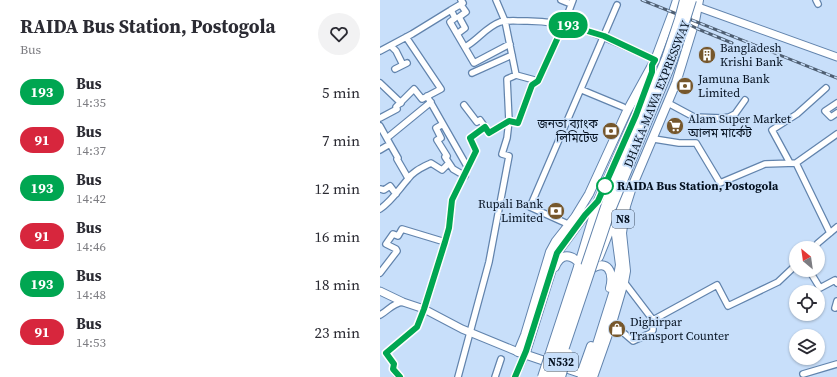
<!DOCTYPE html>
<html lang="en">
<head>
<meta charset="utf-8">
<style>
  :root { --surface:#fff; --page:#f2f2f3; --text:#2b2b33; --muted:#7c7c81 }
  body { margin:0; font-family:"Source Serif 4","Noto Sans Bengali",serif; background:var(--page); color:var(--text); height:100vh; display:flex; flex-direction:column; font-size:15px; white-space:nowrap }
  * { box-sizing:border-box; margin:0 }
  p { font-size:13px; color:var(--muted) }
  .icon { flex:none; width:22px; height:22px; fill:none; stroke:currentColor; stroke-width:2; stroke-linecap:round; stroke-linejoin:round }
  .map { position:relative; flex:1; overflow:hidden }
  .side { display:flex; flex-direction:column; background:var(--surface); width:380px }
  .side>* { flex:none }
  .badge { padding:0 8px; border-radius:13px; font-size:14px; line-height:26px }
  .needle { width:26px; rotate:331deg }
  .buttons { position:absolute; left:409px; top:241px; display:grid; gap:8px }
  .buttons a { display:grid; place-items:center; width:36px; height:36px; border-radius:50%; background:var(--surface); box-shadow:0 1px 3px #0004; font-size:20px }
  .map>.badge { position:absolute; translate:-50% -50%; box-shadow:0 0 0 2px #fff }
  .round { display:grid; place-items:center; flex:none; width:42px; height:42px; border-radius:21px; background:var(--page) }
  .head { display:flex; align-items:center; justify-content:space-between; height:68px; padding:0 20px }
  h1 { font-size:19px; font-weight:700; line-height:30px }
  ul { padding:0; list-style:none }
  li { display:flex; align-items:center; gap:12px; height:48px; padding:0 20px }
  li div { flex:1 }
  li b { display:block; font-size:15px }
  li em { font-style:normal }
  li .badge { min-width:44px; font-weight:700; text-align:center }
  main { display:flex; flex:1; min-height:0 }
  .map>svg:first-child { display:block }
</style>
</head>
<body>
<main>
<section class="side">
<div class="head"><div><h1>RAIDA Bus Station, Postogola</h1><p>Bus</p></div><a class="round"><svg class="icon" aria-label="heart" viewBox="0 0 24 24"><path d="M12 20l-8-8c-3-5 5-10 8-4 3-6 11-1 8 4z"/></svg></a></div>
<ul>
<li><span class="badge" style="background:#00a651;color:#fff">193</span><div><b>Bus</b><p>14:35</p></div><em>5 min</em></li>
<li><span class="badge" style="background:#d7263d;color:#fff">91</span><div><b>Bus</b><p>14:37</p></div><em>7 min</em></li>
<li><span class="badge" style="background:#00a651;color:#fff">193</span><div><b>Bus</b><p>14:42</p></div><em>12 min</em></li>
<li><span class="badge" style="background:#d7263d;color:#fff">91</span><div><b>Bus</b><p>14:46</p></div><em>16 min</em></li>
<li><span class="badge" style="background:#00a651;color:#fff">193</span><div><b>Bus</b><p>14:48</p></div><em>18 min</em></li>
<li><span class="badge" style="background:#d7263d;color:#fff">91</span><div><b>Bus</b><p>14:53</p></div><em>23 min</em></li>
</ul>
</section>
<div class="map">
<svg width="457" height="377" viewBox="0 0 457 377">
  <rect width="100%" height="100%" fill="#c8dffa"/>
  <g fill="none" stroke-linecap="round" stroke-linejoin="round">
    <defs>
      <path id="minor" d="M 81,0 L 83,3 L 71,10 L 75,18 L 70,22 L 94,63 L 130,44
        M 181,0 L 191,4
        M 436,0 L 438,4
        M 77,34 L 85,28 L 79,17 L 86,12 L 81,5
        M 11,46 L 16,51 L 23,65
        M 85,47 C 98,40 106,27 120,22 C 127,20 136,21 144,21 C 193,20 232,40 275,60
        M 0,51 L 32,34 L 71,10
        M 15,69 L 27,63
        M 92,73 L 132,55
        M 136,75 L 158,81
        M 0,83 L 21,103
        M 202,90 L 243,107
        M 47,96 L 88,168
        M 288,103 L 314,117 L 342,118 L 349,117 L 355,114 L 365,100
        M 457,103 L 445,111 L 451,117 L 457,113
        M 84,105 L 97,122 L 100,120 L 105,127
        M 0,118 L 17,109 L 16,107 L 34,89 L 42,99 L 61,89 L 26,37
        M 63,124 L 56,128 L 61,138 L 57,140 L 67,156 L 65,157 L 69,163
        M 0,126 L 10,144 L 0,150
        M 7,138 L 51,102
        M 274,139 L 299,143 L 316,143 L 340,183 L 385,164 L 416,163 L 457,134
        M 10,144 L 18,158 L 17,159 L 28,178
        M 410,163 L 392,130 L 417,114 L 446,88
        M 416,163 L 450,233
        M 0,189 L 4,190 L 10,186 L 16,194
        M 0,209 C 12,201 19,189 28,179 C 33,171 43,167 51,163 L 62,170 L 69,163 L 73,169 L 85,176
        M 190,225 L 150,207 L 237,5
        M 434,248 L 438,243 L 457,227
        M 429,270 L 440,288 L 455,280 L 457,283
        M 0,273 L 17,251 L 16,249 L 6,244 L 13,234 L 18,236 L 22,229 L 65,242
        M 244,282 L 273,320 L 337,285 L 348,306 L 398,282 L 416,265
        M 455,308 L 457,301
        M 0,315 C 9,310 11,304 23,302
        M 232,323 L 253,341 L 271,333 L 273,330 L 273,320
        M 423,374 L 457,364
        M 19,377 L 13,369 L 14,364 L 6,353 L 37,327 L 44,309 L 65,242 L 69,228 L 72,200 L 96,151 L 90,138 L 105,127 L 109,133 L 129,121 L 138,123 L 152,85 L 158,81 L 184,24 L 193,0
        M 78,377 L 109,262 L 129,156 L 122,154 L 127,138 L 129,121 L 127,79 L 136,75 L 125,21 L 116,0
        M 115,377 L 121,359
        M 135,377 L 145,355"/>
      <path id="major" d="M 315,4 L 318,7 L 457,57
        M 0,291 L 23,302 L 44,309 L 82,329 L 138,352"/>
      <path id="highway" d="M 219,257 L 245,192
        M 175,267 C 181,252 192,254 201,265
        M 198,267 L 218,201 L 256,115 L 268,81
        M 211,269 C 228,258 234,273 230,288
        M 145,355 L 177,253 L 205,215 L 217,203
        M 201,374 L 211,346
        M 207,376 L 237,281 L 240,265 L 234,220
        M 212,377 L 138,352 L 145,335 L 170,252 L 176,241 L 195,217 L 209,194 L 247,111 L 275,60 L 293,12 L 297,0
        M 213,377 L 232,323 L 244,282 L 246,271 L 242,233 L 246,206 L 252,187 L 296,83 L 315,21 L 319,0"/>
    </defs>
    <use href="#minor" stroke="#6284ad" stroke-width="8"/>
    <use href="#major" stroke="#6284ad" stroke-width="9"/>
    <use href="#highway" stroke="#6284ad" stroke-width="10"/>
    <use href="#minor" stroke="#fff" stroke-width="5.5"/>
    <use href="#major" stroke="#fff" stroke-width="7"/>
    <use href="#highway" stroke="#fff" stroke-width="8"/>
    <defs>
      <path id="rail" d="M 262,0 L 457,78
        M 308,24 L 318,29 L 352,43"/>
    </defs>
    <use href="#rail" stroke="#4f5f72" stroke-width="3"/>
    <use href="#rail" stroke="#c8dffa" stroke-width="1.5" stroke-dasharray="4.5" stroke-linecap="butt"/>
    <defs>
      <path id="highway-bridge" d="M 162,377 L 198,267
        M 168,377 L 230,192 L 286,58 L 299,19 L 304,0
        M 175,377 L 231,210 L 293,60 L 312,0
        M 181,377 L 188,353"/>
    </defs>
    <use href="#highway-bridge" stroke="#6284ad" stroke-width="10" stroke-linecap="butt"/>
    <use href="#highway-bridge" stroke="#fff" stroke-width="8"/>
  </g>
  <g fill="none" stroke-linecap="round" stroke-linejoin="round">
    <defs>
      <path id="line" d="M 20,377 L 13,369 L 14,364 L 6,353 L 37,327 L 44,309 L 65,242 L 69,228 L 72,200 L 96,151 L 90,138 L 105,127 L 109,133 L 129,121 L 138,123 L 152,85 L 158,81 L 184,24 L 224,36 L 275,60 L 272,65 L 272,72 L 256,115 L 218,201 L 205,215 L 177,253 L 146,351 L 135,377"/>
    </defs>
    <use href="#line" stroke="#fff" stroke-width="9"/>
    <use href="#line" stroke="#00a651" stroke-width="6"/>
  </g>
  <defs>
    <symbol id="building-disc" viewBox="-11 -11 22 22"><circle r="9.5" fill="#76572c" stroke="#c8dffa"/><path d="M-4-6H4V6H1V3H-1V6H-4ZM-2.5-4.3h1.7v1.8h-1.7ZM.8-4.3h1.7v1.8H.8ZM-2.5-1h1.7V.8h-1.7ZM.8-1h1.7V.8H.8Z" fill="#fff"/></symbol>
    <symbol id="bank-disc" viewBox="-11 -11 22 22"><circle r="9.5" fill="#76572c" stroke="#c8dffa"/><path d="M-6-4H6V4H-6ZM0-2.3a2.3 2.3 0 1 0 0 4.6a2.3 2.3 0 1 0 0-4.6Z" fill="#fff"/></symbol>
    <symbol id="supermarket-disc" viewBox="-11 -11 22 22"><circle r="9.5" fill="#76572c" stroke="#c8dffa"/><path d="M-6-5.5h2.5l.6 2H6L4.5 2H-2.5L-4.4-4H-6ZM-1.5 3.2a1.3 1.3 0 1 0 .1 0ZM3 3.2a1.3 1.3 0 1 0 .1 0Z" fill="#fff"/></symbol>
    <symbol id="shop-disc" viewBox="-11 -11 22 22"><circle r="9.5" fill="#76572c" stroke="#c8dffa"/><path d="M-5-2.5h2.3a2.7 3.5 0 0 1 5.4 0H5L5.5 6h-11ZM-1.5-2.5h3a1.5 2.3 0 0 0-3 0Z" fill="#fff"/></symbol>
  </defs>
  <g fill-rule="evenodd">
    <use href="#building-disc" x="317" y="45" width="20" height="20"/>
    <use href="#bank-disc" x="295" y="76" width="20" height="20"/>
    <use href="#supermarket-disc" x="285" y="116" width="20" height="20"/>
    <use href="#bank-disc" x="221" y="121" width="20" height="20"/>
    <use href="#bank-disc" x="166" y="201" width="20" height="20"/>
    <use href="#shop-disc" x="227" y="319" width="20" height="20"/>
  </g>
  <circle fill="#fff" stroke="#00a651" stroke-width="2" cx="225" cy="186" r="8"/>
  <g text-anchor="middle" stroke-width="3.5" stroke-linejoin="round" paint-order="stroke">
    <g fill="#c8dffa" stroke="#3f4e61" stroke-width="1">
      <rect x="232" y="210" width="22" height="18" rx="3"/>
      <rect x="164" y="353" width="34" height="18" rx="3"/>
    </g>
    <g font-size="11" font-weight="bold" fill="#04101f">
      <text x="243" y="223">N8</text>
      <text x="181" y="366">N532</text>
    </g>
    <g font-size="12" fill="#04101f" stroke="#c8dffa" text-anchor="start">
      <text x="340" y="52">Bangladesh<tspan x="340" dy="14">Krishi Bank</tspan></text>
      <text x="318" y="83">Jamuna Bank<tspan x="318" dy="14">Limited</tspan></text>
      <text x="308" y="123">Alam Super Market<tspan x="308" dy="14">আলম মার্কেট</tspan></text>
      <text x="218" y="128" text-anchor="end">জনতা ব্যাংক<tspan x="218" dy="14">লিমিটেড</tspan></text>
      <text x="163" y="208" text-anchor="end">Rupali Bank<tspan x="163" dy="14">Limited</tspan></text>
      <text x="250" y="326">Dighirpar<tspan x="250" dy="14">Transport Counter</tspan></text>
    </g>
    <g font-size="12" fill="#04101f" stroke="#c8dffa">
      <text transform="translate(277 94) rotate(-68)" y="4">DHAKA-MAWA EXPRESSWAY</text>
    </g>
    <g font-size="12" font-weight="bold" fill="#04101f" stroke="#c8dffa" text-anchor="start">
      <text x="237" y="190">RAIDA Bus Station, Postogola</text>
    </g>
  </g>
</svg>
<div class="buttons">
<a><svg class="needle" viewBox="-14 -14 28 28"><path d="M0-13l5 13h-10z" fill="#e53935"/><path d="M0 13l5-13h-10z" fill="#7c7c81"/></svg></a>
<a><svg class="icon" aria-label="locate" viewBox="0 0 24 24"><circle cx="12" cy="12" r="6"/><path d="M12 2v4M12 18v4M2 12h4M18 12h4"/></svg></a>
<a><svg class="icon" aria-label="layers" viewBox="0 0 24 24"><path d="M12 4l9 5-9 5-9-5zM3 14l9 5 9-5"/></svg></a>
</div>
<b class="badge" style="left:188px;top:25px;background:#00a651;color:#fff">193</b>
</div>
</main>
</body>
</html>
